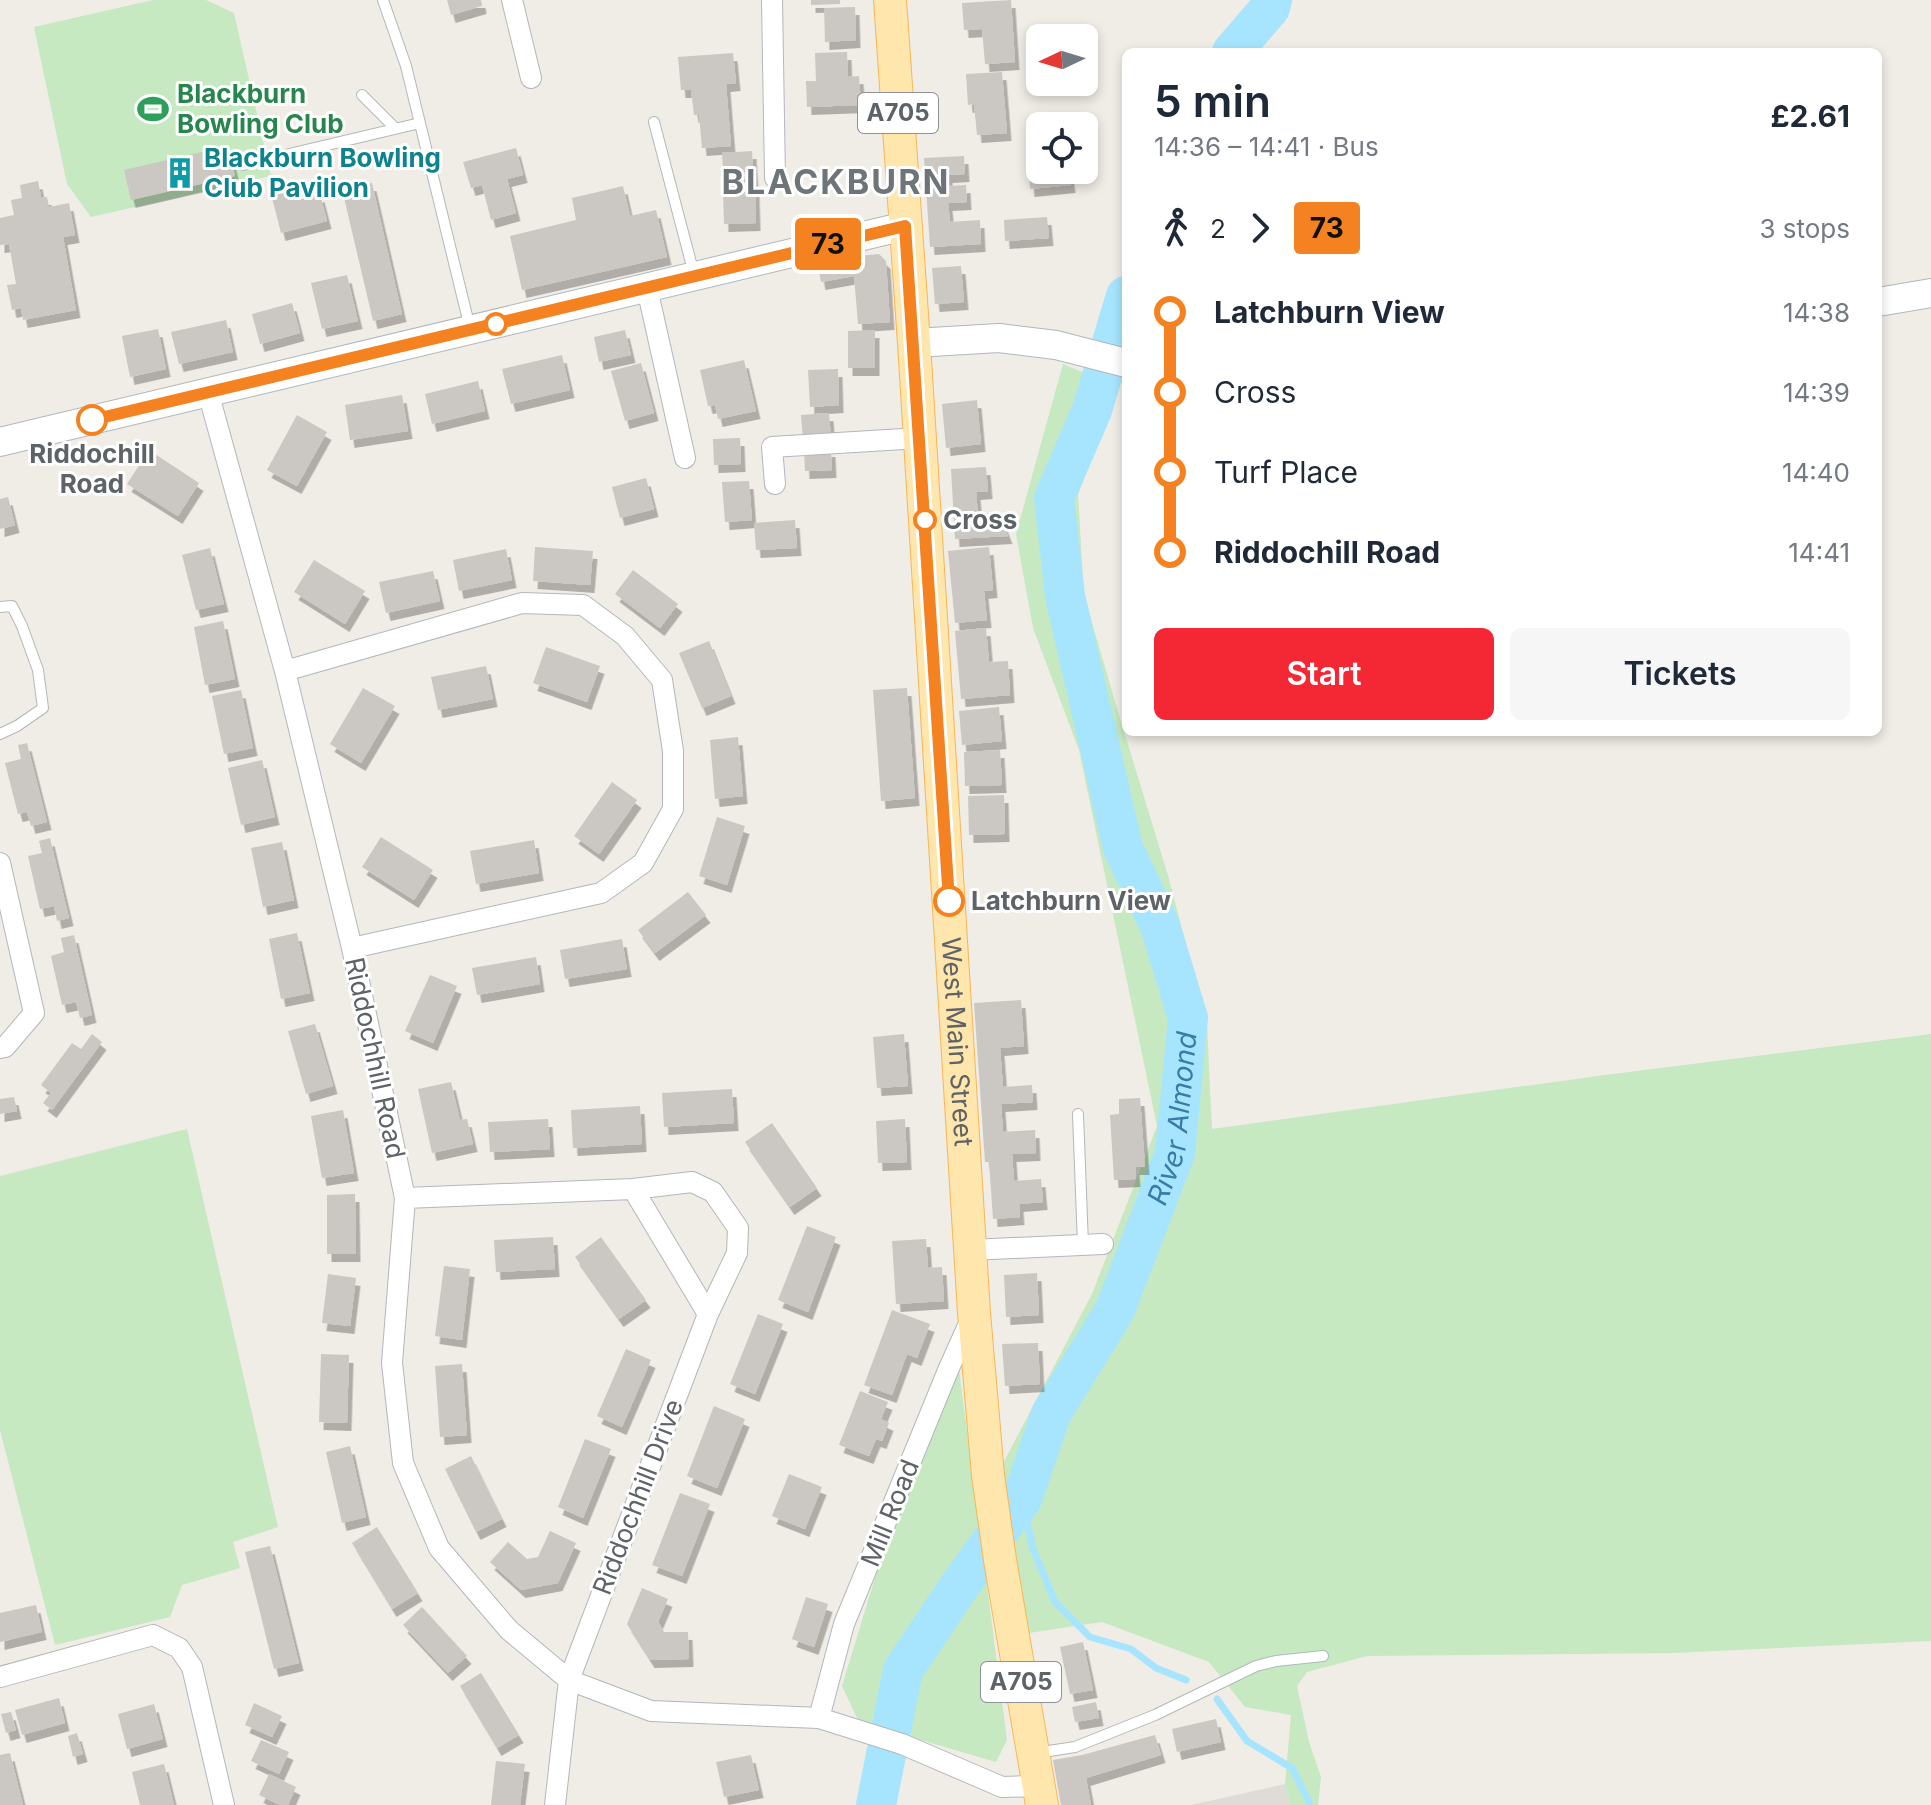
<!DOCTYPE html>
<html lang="en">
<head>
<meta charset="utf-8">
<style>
  :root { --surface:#fff; --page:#f6f6f7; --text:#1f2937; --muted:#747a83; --accent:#f42834 }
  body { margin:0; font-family:Inter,sans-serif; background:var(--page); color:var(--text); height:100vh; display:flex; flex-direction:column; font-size:30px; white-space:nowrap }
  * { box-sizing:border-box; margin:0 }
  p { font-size:26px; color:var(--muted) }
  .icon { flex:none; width:44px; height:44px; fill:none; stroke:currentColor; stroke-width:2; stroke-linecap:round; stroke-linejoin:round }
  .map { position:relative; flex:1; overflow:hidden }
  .details { position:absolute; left:1122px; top:48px; width:760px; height:688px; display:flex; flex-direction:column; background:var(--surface); border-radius:12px; box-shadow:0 4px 12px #0003 }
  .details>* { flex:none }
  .badge { padding:0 16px; border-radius:6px; font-size:28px; line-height:52px }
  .needle { width:52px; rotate:266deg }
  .controls { position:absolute; left:1026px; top:24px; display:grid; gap:16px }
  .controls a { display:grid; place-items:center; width:72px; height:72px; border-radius:12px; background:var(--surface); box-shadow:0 4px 12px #0003; font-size:40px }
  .map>.badge { position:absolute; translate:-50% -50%; box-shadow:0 0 0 4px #fff }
  .legs { display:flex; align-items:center; gap:12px; height:88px; padding:0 32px; font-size:26px }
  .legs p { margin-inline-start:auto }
  .head { display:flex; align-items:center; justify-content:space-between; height:136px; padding:0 32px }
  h1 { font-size:44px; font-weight:600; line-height:60px }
  .button { display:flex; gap:16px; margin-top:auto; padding:16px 32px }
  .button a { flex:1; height:92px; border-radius:12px; background:var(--accent); color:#fff; font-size:32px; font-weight:600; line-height:92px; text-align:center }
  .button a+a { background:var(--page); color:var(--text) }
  ul { padding:0 32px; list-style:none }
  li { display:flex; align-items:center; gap:28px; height:80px; font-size:30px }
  li i { display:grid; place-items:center; width:12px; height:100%; margin:0 10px; background:currentColor }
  li i::after { content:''; width:20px; height:20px; margin:-10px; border:6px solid; border-radius:50%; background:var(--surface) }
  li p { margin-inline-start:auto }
  li:first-child i { background:linear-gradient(#0000 50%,currentColor 0) }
  li:last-child i { background:linear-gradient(currentColor 50%,#0000 0) }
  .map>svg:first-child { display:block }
</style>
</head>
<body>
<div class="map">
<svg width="1931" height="1805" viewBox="0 0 1931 1805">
  <defs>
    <filter id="shadow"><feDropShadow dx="4.5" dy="8" stdDeviation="0" flood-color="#0004"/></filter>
  </defs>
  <rect width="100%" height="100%" fill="#f0ece6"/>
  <path fill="#dfdcd8" d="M 1285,1784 L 1290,1802 L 1289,1805 L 1191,1805 Z"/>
  <path fill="#c6e9c1" d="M 153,0 L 206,0 L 234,13 L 271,176 L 91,217 L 67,184 L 34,27 Z
    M 1063,364 L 1118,387 L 1078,495 L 1084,595 L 1116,705 L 1169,879 L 1207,1025 L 1212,1129 L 1605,1075 L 1931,1034 L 1931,1641 L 1673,1653 L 1367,1656 L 1307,1672 L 1297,1686 L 1309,1742 L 1321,1777 L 1318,1805 L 1289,1805 L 1290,1802 L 1285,1784 L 1291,1715 L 1245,1707 L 1209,1662 L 1102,1622 L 1022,1634 L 999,1471 L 1092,1294 L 1157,1126 L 1079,750 L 1033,628 L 1016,534 Z
    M 187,1129 L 278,1527 L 233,1542 L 240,1568 L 182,1585 L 170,1617 L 55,1645 L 0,1430 L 0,1176 Z
    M 959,1369 L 1007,1740 L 996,1762 L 859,1722 L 842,1686 L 878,1568 Z"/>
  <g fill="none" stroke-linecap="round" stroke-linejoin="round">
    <path stroke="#a7e5ff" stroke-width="7" d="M 1022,1499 L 1033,1549 L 1055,1602 L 1090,1637 L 1131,1649 L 1156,1668 L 1186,1680
      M 1217,1699 L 1247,1741 L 1292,1768 L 1309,1802 L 1309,1805"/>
    <g stroke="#a7e5ff" stroke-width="40">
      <path d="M 1232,52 L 1270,8 L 1272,0"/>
      <path id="s1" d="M 876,1805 L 903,1670 L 960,1585 L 1022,1499 L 1051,1414 L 1115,1310 L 1175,1153 L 1188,1018 L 1160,926 L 1123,848 L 1065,596 L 1054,498 L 1092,410 L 1126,296"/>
    </g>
  </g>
  <path fill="#cbc7c2" filter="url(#shadow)" d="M 447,0 L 481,0 L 482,6 L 451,15 Z
    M 811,0 L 840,0 L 840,4 L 811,5 Z
    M 1011,0 L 1015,62 L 985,64 L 982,29 L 964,30 L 962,3 Z
    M 855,7 L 856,40 L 825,42 L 824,8 Z
    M 847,52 L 848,77 L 859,76 L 861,105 L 807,107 L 806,81 L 816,81 L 815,53 Z
    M 733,53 L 736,83 L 726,84 L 731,146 L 702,148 L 699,115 L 694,115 L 691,90 L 681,90 L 678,57 Z
    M 1002,72 L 1007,133 L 977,135 L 974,104 L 968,105 L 966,74 Z
    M 228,146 L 235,176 L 131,200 L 124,170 Z
    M 516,148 L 523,175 L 507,179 L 516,213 L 491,220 L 482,185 L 471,188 L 463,162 Z
    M 752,151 L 754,183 L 724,185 L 722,153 Z
    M 964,156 L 965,174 L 948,175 L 949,186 L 966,185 L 967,202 L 948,203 L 950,222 L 980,220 L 981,244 L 930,247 L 924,158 Z
    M 1040,163 L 1040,170 L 1069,170 L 1071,185 L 1030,189 L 1028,164 Z
    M 293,180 L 298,200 L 320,194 L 327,221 L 281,233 L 269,186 Z
    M 38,181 L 41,197 L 47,197 L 49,207 L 69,203 L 75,235 L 63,237 L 76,310 L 23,320 L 21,308 L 12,310 L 7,285 L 16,284 L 9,244 L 0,245 L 0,218 L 14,215 L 11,200 L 22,198 L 20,185 Z
    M 372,183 L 402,314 L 373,321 L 342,189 Z
    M 623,186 L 630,216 L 656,210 L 667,257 L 522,290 L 510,236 L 576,220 L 572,198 Z
    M 755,189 L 756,223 L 724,224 L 723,191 Z
    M 1047,217 L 1049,238 L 1005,241 L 1004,220 Z
    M 879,254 L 886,261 L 890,322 L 858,324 L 854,276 L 821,282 L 817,262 L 839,258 Z
    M 961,266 L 964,302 L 935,304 L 932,268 Z
    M 347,275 L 358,321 L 322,329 L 311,283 Z
    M 292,303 L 300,333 L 260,344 L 252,314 Z
    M 226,320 L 233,352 L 179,364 L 171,332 Z
    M 158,329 L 166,369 L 130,377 L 122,336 Z
    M 625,330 L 631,355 L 599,362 L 594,337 Z
    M 875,330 L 875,368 L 848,368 L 848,331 Z
    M 562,355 L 570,390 L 511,404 L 502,369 Z
    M 744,360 L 756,411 L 718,419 L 715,405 L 708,406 L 700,370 Z
    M 641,363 L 654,413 L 625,421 L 611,371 Z
    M 838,369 L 839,405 L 810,407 L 808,370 Z
    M 478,381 L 485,411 L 432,424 L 425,394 Z
    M 402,395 L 408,431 L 350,440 L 345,405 Z
    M 977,400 L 981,444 L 946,448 L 942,404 Z
    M 829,413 L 831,439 L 803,441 L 801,415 Z
    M 297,415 L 327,432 L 297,486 L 267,470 Z
    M 740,438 L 741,464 L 714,465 L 713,439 Z
    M 831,449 L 832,470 L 805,471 L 804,450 Z
    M 149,450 L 199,483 L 178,516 L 127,484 Z
    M 986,467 L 988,491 L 976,492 L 978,514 L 999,513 L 1008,536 L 955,539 L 951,469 Z
    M 646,478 L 654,509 L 620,518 L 612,487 Z
    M 749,481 L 752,520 L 725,522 L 722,482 Z
    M 8,497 L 15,525 L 0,529 L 0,499 Z
    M 795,520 L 797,548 L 756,550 L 754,523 Z
    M 535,547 L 593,551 L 590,585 L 533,581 Z
    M 989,547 L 993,590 L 984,591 L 987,620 L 955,623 L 948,551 Z
    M 210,548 L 224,604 L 196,610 L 182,555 Z
    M 506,549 L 512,580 L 459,591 L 453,560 Z
    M 314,560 L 365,591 L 345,624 L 294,592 Z
    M 633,570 L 678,604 L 660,628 L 615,594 Z
    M 433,571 L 440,601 L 386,613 L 379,582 Z
    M 223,621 L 235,679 L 205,685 L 194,627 Z
    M 986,628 L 989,662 L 1008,661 L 1010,695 L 961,699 L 955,631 Z
    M 709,641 L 731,696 L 702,708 L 679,653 Z
    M 546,647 L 600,666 L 587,702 L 533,683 Z
    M 486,666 L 493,699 L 438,710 L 431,677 Z
    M 363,688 L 395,706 L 361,763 L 330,744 Z
    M 907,688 L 915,798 L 881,801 L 873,690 Z
    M 241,690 L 253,748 L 224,754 L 212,696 Z
    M 999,707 L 1002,741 L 962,745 L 959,711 Z
    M 738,737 L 743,796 L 715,799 L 710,740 Z
    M 27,743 L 47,822 L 31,826 L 27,812 L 18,814 L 5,763 L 21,759 L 18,745 Z
    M 1000,750 L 1002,785 L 965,786 L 964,752 Z
    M 262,760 L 275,817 L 241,825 L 228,768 Z
    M 612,782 L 637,800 L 599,854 L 574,836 Z
    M 1004,795 L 1005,834 L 969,835 L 968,796 Z
    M 717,817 L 745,826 L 727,885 L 699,876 Z
    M 381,837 L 433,870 L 414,900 L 362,867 Z
    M 50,838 L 69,918 L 57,921 L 54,906 L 40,909 L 28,856 L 42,853 L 39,841 Z
    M 534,840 L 539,873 L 476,884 L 470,851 Z
    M 282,842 L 294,900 L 263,907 L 251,848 Z
    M 688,892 L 706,915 L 655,953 L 638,930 Z
    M 297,933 L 310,993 L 281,999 L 269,939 Z
    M 74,935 L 92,1015 L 80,1018 L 76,1002 L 62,1005 L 51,956 L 64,952 L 61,938 Z
    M 622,939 L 627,969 L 565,979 L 560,950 Z
    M 536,957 L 540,984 L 477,995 L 472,968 Z
    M 430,975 L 457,986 L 433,1043 L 405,1031 Z
    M 1021,1000 L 1024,1046 L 1000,1048 L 1003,1087 L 1032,1085 L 1033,1102 L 1001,1104 L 1003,1132 L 1035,1130 L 1036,1153 L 1012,1154 L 1014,1181 L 1041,1179 L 1043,1202 L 1019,1204 L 1020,1217 L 993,1219 L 989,1162 L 985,1162 L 974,1003 Z
    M 315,1024 L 333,1086 L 306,1094 L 288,1031 Z
    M 92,1034 L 102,1042 L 52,1110 L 43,1103 L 51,1093 L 41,1085 L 72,1043 L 81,1049 Z
    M 904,1034 L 908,1086 L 877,1088 L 873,1037 Z
    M 451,1082 L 460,1120 L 467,1119 L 473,1144 L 432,1153 L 418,1089 Z
    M 732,1089 L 734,1123 L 664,1127 L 662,1093 Z
    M 14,1097 L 17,1111 L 0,1114 L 0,1099 Z
    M 1140,1098 L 1145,1167 L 1135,1167 L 1136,1179 L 1114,1180 L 1110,1115 L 1119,1114 L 1119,1099 Z
    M 640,1106 L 642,1144 L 573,1148 L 571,1110 Z
    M 343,1110 L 354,1173 L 322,1178 L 311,1116 Z
    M 548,1119 L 550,1149 L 490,1152 L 488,1122 Z
    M 905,1119 L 907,1162 L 878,1163 L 876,1121 Z
    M 772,1123 L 817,1188 L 790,1207 L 745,1142 Z
    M 355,1194 L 356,1254 L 327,1254 L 327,1195 Z
    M 807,1226 L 836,1237 L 808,1312 L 778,1300 Z
    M 553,1237 L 555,1269 L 496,1272 L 494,1240 Z
    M 601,1237 L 646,1300 L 619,1319 L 575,1257 Z
    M 926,1239 L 928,1268 L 942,1267 L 944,1301 L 896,1304 L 892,1241 Z
    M 444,1266 L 470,1269 L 462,1340 L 435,1336 Z
    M 1037,1273 L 1039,1315 L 1006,1317 L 1004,1275 Z
    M 328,1274 L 356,1278 L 350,1326 L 322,1323 Z
    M 892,1310 L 930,1324 L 917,1358 L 907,1354 L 892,1395 L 864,1385 Z
    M 758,1314 L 783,1324 L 755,1394 L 730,1384 Z
    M 1038,1343 L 1040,1384 L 1005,1386 L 1002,1344 Z
    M 626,1349 L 651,1360 L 622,1427 L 597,1416 Z
    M 321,1354 L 349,1355 L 347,1423 L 319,1422 Z
    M 462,1364 L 467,1435 L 440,1437 L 435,1366 Z
    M 860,1391 L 888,1402 L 881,1419 L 889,1423 L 882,1441 L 876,1439 L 869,1456 L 839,1445 Z
    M 714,1406 L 745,1419 L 717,1488 L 687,1476 Z
    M 585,1439 L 611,1449 L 583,1518 L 558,1507 Z
    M 350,1446 L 366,1517 L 342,1523 L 326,1452 Z
    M 471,1456 L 502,1519 L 476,1532 L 445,1469 Z
    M 789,1474 L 822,1487 L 805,1529 L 772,1516 Z
    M 680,1493 L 710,1504 L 682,1576 L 652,1565 Z
    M 377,1527 L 418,1593 L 392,1609 L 352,1543 Z
    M 550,1531 L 576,1543 L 558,1583 L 521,1590 L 490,1562 L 508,1542 L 527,1559 L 538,1557 Z
    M 270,1546 L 299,1663 L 274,1669 L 245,1552 Z
    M 642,1588 L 668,1599 L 658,1622 L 664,1632 L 688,1632 L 689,1659 L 650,1660 L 627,1624 Z
    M 806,1597 L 828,1604 L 814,1647 L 792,1639 Z
    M 36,1605 L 42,1632 L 0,1642 L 0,1613 Z
    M 422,1607 L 467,1656 L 448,1673 L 403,1625 Z
    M 1083,1642 L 1093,1690 L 1070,1694 L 1060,1647 Z
    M 481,1673 L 519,1735 L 497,1748 L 460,1686 Z
    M 59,1698 L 65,1723 L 22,1735 L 15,1710 Z
    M 1096,1702 L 1099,1718 L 1075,1722 L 1072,1707 Z
    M 254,1703 L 282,1716 L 272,1737 L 245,1725 Z
    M 154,1704 L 163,1739 L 127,1749 L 118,1714 Z
    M 11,1712 L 16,1730 L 6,1733 L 1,1714 Z
    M 1216,1719 L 1221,1742 L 1177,1752 L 1172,1729 Z
    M 77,1733 L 83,1754 L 73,1757 L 68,1736 Z
    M 1155,1735 L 1161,1755 L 1086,1778 L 1091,1805 L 1061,1805 L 1053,1760 L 1082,1755 Z
    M 261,1740 L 289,1752 L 279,1774 L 251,1761 Z
    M 10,1753 L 23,1805 L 0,1805 L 0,1755 Z
    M 751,1755 L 759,1790 L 724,1797 L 716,1762 Z
    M 496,1761 L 525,1764 L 520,1805 L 491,1805 Z
    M 164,1764 L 174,1805 L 140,1805 L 132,1772 Z
    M 269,1774 L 296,1787 L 288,1805 L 280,1805 L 259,1795 Z"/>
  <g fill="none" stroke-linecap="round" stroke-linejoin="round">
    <defs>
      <path id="service" d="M 383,0 L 406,66 L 470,328
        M 362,95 L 395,128
        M 654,122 L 694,274
        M 243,165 L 420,123
        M 0,607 L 12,606 L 22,626 L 38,670 L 43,708 L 17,726 L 0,734
        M 1078,1114 L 1083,1245
        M 1036,1753 L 1075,1747 L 1155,1715 L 1256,1666 L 1276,1661 L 1323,1656"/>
      <path id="minor" d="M 512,0 L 531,78
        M 772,0 L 775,178
        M 647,288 L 685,458
        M 208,392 L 285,671 L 352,948 L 405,1198 L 392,1363 L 403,1463 L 439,1548 L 509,1630 L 569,1680 L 555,1805
        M 775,484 L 772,447 L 920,438
        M 285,671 L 522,603 L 583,605 L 625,636 L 662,680 L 673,751 L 673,809 L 643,863 L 601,893 L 352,948
        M 0,863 L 34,1013 L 5,1047 L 0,1048
        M 633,1189 L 692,1182 L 713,1192 L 738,1228 L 737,1253 L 708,1314
        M 405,1198 L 633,1189 L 708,1314 L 569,1680 L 651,1711 L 819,1718 L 902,1744 L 1002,1787 L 1039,1786
        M 970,1250 L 1103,1244
        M 0,1677 L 153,1635 L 179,1648 L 192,1667 L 224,1805
        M 819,1718 L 844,1624 L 949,1368 L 971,1319"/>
      <path id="secondary" d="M 1878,302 L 1931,293
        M 914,343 L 999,338 L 1056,345 L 1126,363
        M 0,442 L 905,226"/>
      <g id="primary">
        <path id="s2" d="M 890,0 L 914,343 L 974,1313 L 988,1475 L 1000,1560 L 1042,1805"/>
      </g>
    </defs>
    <use href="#service" stroke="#b3b7bb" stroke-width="12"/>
    <use href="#minor" stroke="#b3b7bb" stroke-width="22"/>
    <use href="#secondary" stroke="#b2b7bb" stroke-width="30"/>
    <use href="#primary" stroke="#fab555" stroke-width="34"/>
    <use href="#service" stroke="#fff" stroke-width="10"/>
    <use href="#minor" stroke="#fff" stroke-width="20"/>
    <use href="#secondary" stroke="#fff" stroke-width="28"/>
    <use href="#primary" stroke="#ffe6ac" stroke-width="32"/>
  </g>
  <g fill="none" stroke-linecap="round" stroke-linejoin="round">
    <defs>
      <path id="line-1" d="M 92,420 L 905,226 L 949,901"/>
    </defs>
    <use href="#line-1" stroke="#fff" stroke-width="18"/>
    <use href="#line-1" stroke="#f58220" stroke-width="12"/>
  </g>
  <defs>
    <symbol id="stadium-bare" viewBox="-9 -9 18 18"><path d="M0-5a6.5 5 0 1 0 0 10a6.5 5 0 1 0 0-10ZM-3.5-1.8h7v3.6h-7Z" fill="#2e9e5b" stroke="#fff" stroke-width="2.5" paint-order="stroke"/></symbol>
    <symbol id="building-bare" viewBox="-9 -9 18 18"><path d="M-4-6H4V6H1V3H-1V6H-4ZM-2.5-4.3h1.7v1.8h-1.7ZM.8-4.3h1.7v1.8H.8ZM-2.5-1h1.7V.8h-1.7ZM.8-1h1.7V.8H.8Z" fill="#0f9aa8" stroke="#fff" stroke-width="2.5" paint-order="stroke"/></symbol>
  </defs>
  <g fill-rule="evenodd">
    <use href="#stadium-bare" x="131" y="87" width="44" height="44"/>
    <use href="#building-bare" x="158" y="151" width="44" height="44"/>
  </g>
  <g fill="#fff" stroke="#f58220" stroke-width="4">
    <circle cx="496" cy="324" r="10"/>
    <circle cx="92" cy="420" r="14"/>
    <circle cx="925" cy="520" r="10"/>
    <circle cx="949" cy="901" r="14"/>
  </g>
  <g text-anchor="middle" stroke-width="6" stroke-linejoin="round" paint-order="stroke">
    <g fill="#fff" stroke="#8e9295" stroke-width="2">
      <rect x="858" y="93" width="80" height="40" rx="6"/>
      <rect x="981" y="1662" width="80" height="40" rx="6"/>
    </g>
    <g font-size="24" font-weight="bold" fill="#5d6367">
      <text x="898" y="121">A705</text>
      <text x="1021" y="1690">A705</text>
    </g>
    <g font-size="26" font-weight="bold" fill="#27864d" stroke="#fff" text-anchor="start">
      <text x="177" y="103">Blackburn<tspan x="177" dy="30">Bowling Club</tspan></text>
    </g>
    <g font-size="26" font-weight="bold" fill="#0d838f" stroke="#fff" text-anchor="start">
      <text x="204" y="167">Blackburn Bowling<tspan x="204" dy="30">Club Pavilion</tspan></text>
    </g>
    <g font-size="26" font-weight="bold" fill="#5d6367" stroke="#fff" text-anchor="start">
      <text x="92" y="463" text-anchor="middle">Riddochill<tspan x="92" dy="30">Road</tspan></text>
      <text x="943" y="529">Cross</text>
      <text x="971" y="910">Latchburn View</text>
    </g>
    <g font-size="26" fill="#5d6367" stroke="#fff">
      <text dy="9" stroke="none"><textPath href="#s2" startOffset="1044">West Main Street</textPath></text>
      <text transform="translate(375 1058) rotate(78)" y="9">Riddochhill Road</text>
      <text transform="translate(638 1497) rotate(-69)" y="9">Riddochhill Drive</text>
      <text transform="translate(890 1513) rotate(-68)" y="9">Mill Road</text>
    </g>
    <g font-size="28" font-style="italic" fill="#377ca6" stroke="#fff">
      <text dy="10" stroke="none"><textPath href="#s1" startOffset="760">River Almond</textPath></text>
    </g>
    <g font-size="34" font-weight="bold" letter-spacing="2" fill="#6e7579" stroke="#fff">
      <text x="836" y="194">BLACKBURN</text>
    </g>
  </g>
</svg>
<div class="controls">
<a><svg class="needle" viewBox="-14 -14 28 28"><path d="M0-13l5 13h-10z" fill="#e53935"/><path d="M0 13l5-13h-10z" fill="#747a83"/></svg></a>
<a><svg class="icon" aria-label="locate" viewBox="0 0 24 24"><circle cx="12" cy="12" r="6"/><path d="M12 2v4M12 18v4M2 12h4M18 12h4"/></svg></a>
</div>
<b class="badge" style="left:828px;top:244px;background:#f58220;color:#111">73</b>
<section class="details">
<div class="head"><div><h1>5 min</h1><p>14:36 – 14:41 · Bus</p></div><b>£2.61</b></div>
<div class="legs"><svg class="icon" aria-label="walk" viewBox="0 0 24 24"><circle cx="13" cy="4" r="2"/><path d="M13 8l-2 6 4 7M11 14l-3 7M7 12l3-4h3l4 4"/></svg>2<svg class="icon" aria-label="forward" viewBox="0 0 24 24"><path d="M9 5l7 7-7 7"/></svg><b class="badge" style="background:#f58220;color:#111">73</b><p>3 stops</p></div>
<ul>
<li><i style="color:#f58220"></i><b>Latchburn View</b><p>14:38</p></li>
<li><i style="color:#f58220"></i><span>Cross</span><p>14:39</p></li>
<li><i style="color:#f58220"></i><span>Turf Place</span><p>14:40</p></li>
<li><i style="color:#f58220"></i><b>Riddochill Road</b><p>14:41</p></li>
</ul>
<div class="button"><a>Start</a><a>Tickets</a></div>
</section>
</div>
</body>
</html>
